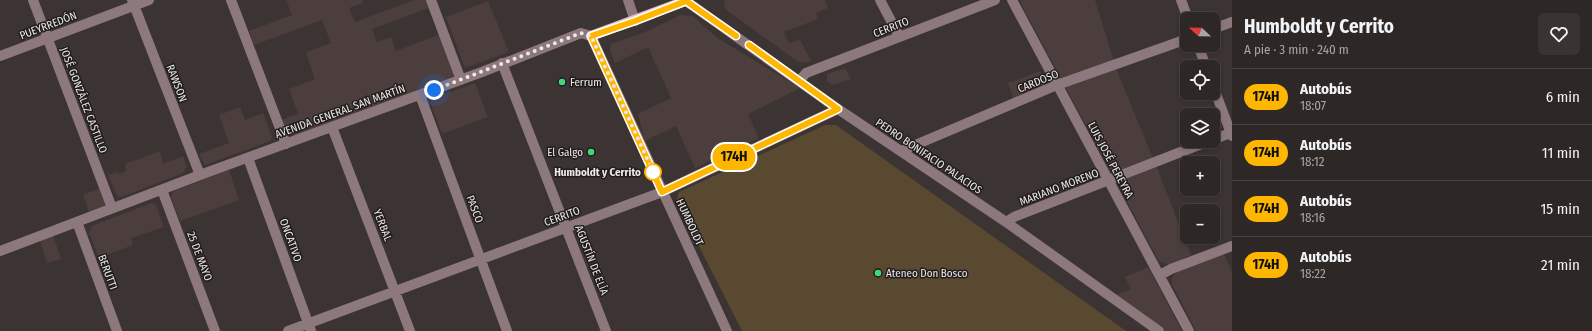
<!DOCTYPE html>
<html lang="es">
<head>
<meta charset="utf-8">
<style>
  :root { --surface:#2d2726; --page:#393332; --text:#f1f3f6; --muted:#a7a5a7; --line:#484443 }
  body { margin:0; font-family:"Fira Sans Condensed",sans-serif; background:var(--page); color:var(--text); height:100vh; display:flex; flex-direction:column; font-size:15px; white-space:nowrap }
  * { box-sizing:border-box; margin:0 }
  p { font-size:13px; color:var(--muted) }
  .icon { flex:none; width:22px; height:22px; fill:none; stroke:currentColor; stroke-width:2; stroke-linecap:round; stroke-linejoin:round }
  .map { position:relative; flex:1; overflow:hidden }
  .side { display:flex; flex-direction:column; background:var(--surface); width:360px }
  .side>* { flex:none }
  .badge { padding:0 8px; border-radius:13px; font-size:14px; line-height:26px }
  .needle { width:26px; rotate:292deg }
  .controls { position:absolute; left:1180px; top:12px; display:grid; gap:8px }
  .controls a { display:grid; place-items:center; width:40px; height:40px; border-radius:6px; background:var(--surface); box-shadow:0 2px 6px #0003,0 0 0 1px var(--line); font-size:20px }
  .you { position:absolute; width:20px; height:20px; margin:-10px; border:3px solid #fff; border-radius:50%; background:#1a73e8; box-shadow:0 0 0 6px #1a73e833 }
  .map>.badge { position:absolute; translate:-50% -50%; box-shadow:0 0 0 2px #fff }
  .round { display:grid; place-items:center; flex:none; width:42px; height:42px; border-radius:6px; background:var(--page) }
  .head { display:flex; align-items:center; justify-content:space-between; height:68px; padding:0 12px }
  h1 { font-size:19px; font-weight:700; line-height:30px }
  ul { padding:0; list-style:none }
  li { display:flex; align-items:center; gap:12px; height:56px; padding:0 12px; border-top:1px solid var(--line) }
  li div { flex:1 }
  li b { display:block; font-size:15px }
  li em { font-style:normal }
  li .badge { min-width:44px; font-weight:700; text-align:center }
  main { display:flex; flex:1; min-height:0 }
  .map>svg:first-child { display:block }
</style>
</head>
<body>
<main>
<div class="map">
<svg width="1232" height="331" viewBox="0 0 1232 331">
  <rect width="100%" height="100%" fill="#3c3433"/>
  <path fill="#4c3e3c" d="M 286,0 L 362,0 L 363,3 L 349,8 L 355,22 L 414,0 L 428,0 L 431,7 L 372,29 L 377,42 L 391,37 L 396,51 L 441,34 L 453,69 L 454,75 L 451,80 L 298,136 L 291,135 L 285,130 L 281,120 L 298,114 L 289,89 L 315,79 L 306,52 L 331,43 L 322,20 L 254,45 L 249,31 L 292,15 Z
    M 727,0 L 825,0 L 828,8 L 816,13 L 818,19 L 784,32 L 789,43 L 800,40 L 811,61 L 806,63 L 797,61 L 725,9 L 724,1 Z
    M 1021,0 L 1095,0 L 1117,71 L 1157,168 L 1191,255 L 1170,265 L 1159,261 L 1021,4 Z
    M 488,1 L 509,52 L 465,68 L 446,17 Z
    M 681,15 L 693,16 L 716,37 L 800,88 L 748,114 L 759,138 L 695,168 L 676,126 L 645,141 L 638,114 L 671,98 L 648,47 L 615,63 L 610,50 L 611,44 L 645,32 Z
    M 845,68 L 851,79 L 832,85 L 827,81 L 827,74 Z
    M 1040,71 L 1047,85 L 1014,100 L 1008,83 Z
    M 475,83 L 488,117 L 442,134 L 430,102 L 432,99 Z
    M 240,107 L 245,120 L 263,113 L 272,137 L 270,141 L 205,165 L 199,154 L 229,143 L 219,115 Z
    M 160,151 L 163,164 L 183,156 L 187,166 L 183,173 L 121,197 L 117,196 L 108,175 L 118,172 L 119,174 L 126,171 L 125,164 Z
    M 229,170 L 239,200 L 180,221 L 171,198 L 172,194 L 176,190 Z
    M 100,188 L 105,201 L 106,206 L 90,215 L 83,195 Z
    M 151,203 L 156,205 L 164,227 L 131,238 L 133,245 L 99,258 L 89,232 L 92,226 Z
    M 53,235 L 61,259 L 47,263 L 40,240 Z
    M 1224,254 L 1232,272 L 1232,331 L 1196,331 L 1172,284 L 1172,278 L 1176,272 Z
    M 1148,267 L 1182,331 L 1164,331 L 1116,295 L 1131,289 L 1125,277 Z"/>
  <path fill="#594930" d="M 825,125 L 836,125 L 1126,331 L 742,331 L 676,201 L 679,192 Z"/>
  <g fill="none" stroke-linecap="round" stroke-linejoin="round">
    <path stroke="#8d797d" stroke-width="10" d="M 33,0 L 112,208
      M 132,0 L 200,175
      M 231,0 L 286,144
      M 431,0 L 461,80
      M 628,0 L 635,21
      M 880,0 L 899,36
      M 1012,0 L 1189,331
      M 1181,0 L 1188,19
      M 686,1 L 838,109 L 1006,222 L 1159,331
      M 1213,29 L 1232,22
      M 1198,45 L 1206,67
      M 0,56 L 149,0
      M 502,63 L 606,331
      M 799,81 L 806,73 L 995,0
      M 1213,86 L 1232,136
      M 420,95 L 507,331
      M 332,127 L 410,331
      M 1213,140 L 1232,132
      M 901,151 L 1057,85 L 1187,39
      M 248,158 L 311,331
      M 162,190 L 215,331
      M 77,222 L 117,331
      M 1006,222 L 1014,217 L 1209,141
      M 0,251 L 200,175 L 482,72 L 581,33 L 591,36 L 727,331
      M 1160,275 L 1171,269 L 1232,246
      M 288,331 L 662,192 L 838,109"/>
    <path stroke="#e4bac2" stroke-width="10" d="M 591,36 L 688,0"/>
  </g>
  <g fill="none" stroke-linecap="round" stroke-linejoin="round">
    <defs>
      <path id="line" d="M 736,36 L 686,1 L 635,21 L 591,36 L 662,192 L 838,109 L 749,45"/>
    </defs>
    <use href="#line" stroke="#fff" stroke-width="9"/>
    <use href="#line" stroke="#feb600" stroke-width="6"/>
    <path stroke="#eee9e8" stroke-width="4" stroke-dasharray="0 7.2" d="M 434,90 L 581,33 L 591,36 L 656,178 L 653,172"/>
  </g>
  <g fill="#42d77b" stroke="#201d1c" stroke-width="1.5">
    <circle cx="562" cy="82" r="4"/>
    <circle cx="591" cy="152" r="4"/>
    <circle cx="878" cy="273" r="4"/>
  </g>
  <circle fill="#fff" stroke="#feb600" stroke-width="2" cx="653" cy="172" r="8"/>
  <g text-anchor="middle" stroke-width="3" stroke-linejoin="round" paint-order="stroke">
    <g font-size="11" fill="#eee9e8" stroke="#201d1c">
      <text transform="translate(48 25) rotate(-21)" y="4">PUEYRREDÓN</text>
      <text transform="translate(891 27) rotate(-21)" y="4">CERRITO</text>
      <text transform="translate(1038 81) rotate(-22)" y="4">CARDOSO</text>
      <text transform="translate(177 83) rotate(69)" y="4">RAWSON</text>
      <text transform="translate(84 100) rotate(69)" y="4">JOSÉ GONZÁLEZ CASTILLO</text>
      <text transform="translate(340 111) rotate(-20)" y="4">AVENIDA GENERAL SAN MARTÍN</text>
      <text transform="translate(929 156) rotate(34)" y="4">PEDRO BONIFACIO PALACIOS</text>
      <text transform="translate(1111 160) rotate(62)" y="4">LUIS JOSÉ PEREYRA</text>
      <text transform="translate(1059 187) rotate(-21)" y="4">MARIANO MORENO</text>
      <text transform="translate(475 209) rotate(69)" y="4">PASCO</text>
      <text transform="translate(562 216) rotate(-20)" y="4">CERRITO</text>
      <text transform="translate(690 222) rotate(65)" y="4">HUMBOLDT</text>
      <text transform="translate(383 225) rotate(69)" y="4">YERBAL</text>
      <text transform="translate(291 240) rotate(70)" y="4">ONCATIVO</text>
      <text transform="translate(200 256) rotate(69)" y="4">25 DE MAYO</text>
      <text transform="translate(592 260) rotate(69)" y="4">AGUSTÍN DE ELÍA</text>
      <text transform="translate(108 272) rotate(70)" y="4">BERUTTI</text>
    </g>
    <g font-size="11" fill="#eee9e8" stroke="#201d1c" text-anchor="start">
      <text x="570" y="86">Ferrum</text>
      <text x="583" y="156" text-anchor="end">El Galgo</text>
      <text x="886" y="277">Ateneo Don Bosco</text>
    </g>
    <g font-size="11" font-weight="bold" fill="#eee9e8" stroke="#201d1c" text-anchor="end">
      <text x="641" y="176">Humboldt y Cerrito</text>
    </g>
  </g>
</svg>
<div class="controls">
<a><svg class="needle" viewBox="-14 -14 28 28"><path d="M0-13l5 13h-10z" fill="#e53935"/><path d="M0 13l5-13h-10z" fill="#a7a5a7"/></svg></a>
<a><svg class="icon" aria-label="locate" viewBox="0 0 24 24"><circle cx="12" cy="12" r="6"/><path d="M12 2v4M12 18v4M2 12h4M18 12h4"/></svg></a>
<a><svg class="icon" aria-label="layers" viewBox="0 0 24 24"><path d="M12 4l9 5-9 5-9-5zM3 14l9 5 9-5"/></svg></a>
<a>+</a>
<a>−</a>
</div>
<div class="you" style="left:434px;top:90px"></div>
<b class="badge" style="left:734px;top:157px;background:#feb600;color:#111">174H</b>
</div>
<section class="side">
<div class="head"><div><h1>Humboldt y Cerrito</h1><p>A pie · 3 min · 240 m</p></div><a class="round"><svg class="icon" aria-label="heart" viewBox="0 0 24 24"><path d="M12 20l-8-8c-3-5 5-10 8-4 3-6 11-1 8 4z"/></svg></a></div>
<ul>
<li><span class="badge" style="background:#feb600;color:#111">174H</span><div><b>Autobús</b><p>18:07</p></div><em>6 min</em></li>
<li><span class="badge" style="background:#feb600;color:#111">174H</span><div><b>Autobús</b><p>18:12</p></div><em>11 min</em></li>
<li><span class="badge" style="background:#feb600;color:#111">174H</span><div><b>Autobús</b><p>18:16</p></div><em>15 min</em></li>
<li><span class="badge" style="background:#feb600;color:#111">174H</span><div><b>Autobús</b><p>18:22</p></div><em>21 min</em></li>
</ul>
</section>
</main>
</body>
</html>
